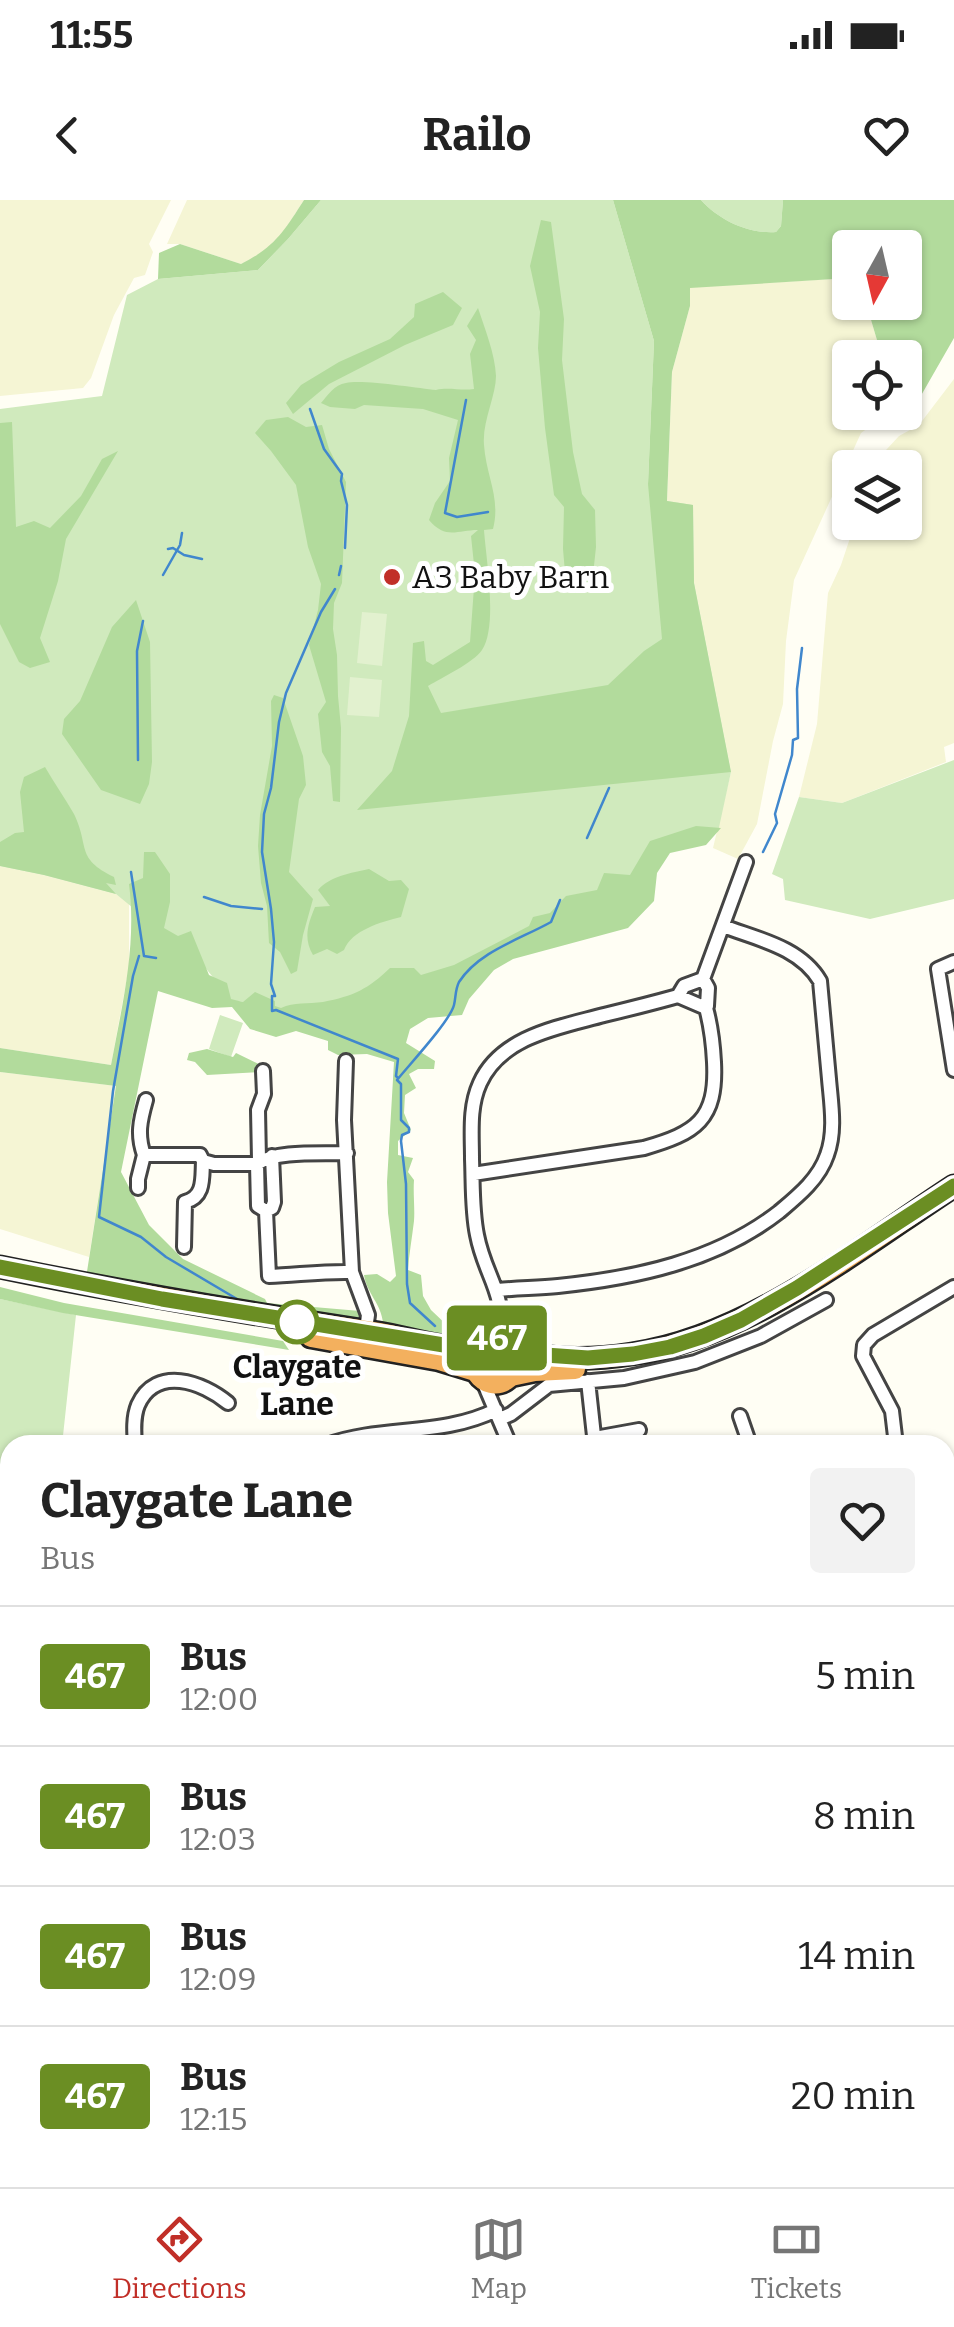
<!DOCTYPE html>
<html lang="en">
<head>
<meta charset="utf-8">
<style>
  :root { --surface:#fff; --page:#f2f2f2; --text:#222; --muted:#767676; --line:#e0e0e0; --accent:#c12f28 }
  body { margin:0; font-family:Bitter,serif; background:var(--page); color:var(--text); height:100vh; display:flex; flex-direction:column; font-size:38px; white-space:nowrap }
  * { box-sizing:border-box; margin:0 }
  p { font-size:32px; color:var(--muted) }
  .icon { flex:none; width:55px; height:55px; fill:none; stroke:currentColor; stroke-width:2; stroke-linecap:round; stroke-linejoin:round }
  .map { position:relative; flex:1; overflow:hidden }
  .drawer { position:absolute; left:0px; top:1235px; width:955px; height:752px; display:flex; flex-direction:column; background:var(--surface); border-radius:30px 30px 0 0; box-shadow:0 2px 8px #0004 }
  .drawer>* { flex:none }
  .badge { padding:0 20px; border-radius:8px; font-size:35px; line-height:65px }
  .needle { width:65px; rotate:188deg }
  .controls { position:absolute; left:832px; top:30px; display:grid; gap:20px }
  .controls a { display:grid; place-items:center; width:90px; height:90px; border-radius:10px; background:var(--surface); box-shadow:0 2px 8px #0004; font-size:50px }
  .map>.badge { position:absolute; translate:-50% -50%; box-shadow:0 0 0 5px #fff }
  .round { display:grid; place-items:center; flex:none; width:105px; height:105px; border-radius:10px; background:var(--page) }
  .headline { display:flex; align-items:center; justify-content:space-between; height:170px; padding:0 40px }
  h1 { font-size:48px; font-weight:700; line-height:75px }
  ul { padding:0; list-style:none }
  li { display:flex; align-items:center; gap:30px; height:140px; padding:0 40px; border-top:2px solid var(--line) }
  li div { flex:1 }
  li b { display:block; font-size:38px }
  li em { font-style:normal }
  li .badge { min-width:110px; font-weight:700; text-align:center }
  .status { display:flex; justify-content:space-between; align-items:center; height:70px; padding:0 50px; background:var(--surface); direction:ltr }
  .status svg { height:28px; fill:currentColor }
  header { display:flex; justify-content:space-between; align-items:center; height:130px; padding:0 40px; background:var(--surface); font-size:45px; font-weight:700 }
  .tabs { display:flex; justify-content:space-around; align-items:center; height:140px; border-top:2px solid var(--line); background:var(--surface); font-size:28px; color:var(--muted) }
  .tabs a { display:grid; justify-items:center; gap:5px }
  .tabs .current { color:var(--accent) }
  .map>svg:first-child { display:block }
</style>
</head>
<body>
<div class="status"><b>11:55</b><svg viewBox="0 0 49 12"><path d="M0 12V9h3v3zM5 12V6h3v6zM10 12V3h3v9zM15 12V0h3v12zM26 1h20v11H26zM47 4h2v5h-2z"/></svg></div>
<header><svg class="icon" aria-label="back" viewBox="0 0 24 24"><path d="M15 5l-7 7 7 7"/></svg>Railo<svg class="icon" aria-label="heart" viewBox="0 0 24 24"><path d="M12 20l-8-8c-3-5 5-10 8-4 3-6 11-1 8 4z"/></svg></header>
<div class="map">
<svg width="954" height="1987" viewBox="0 0 954 1987">
  <rect width="100%" height="100%" fill="#fffef4"/>
  <path fill="#f5f5d4" d="M 0,0 L 171,0 L 149,44 L 153,52 L 145,75 L 134,78 L 114,115 L 91,178 L 83,188 L 0,196 Z
    M 187,0 L 304,0 L 281,36 L 260,55 L 241,64 L 180,44 L 167,44 Z
    M 850,78 L 850,102 L 866,103 L 882,157 L 850,158 L 850,212 L 883,213 L 883,217 L 861,233 L 794,380 L 786,441 L 783,504 L 773,541 L 757,624 L 738,659 L 713,648 L 731,572 L 694,383 L 693,306 L 667,301 L 672,172 L 690,106 L 690,87 Z
    M 954,179 L 954,543 L 944,547 L 946,562 L 842,603 L 799,597 L 817,524 L 828,393 L 841,365 L 855,323 L 905,322 L 905,268 L 873,267 L 874,263 L 899,236 L 919,225 Z
    M 0,666 L 44,675 L 116,694 L 129,703 L 129,767 L 111,865 L 0,848 Z
    M 0,872 L 116,886 L 89,1057 L 0,1029 Z"/>
  <path fill="#d0eabd" d="M 321,0 L 613,0 L 654,141 L 648,284 L 667,301 L 693,305 L 694,383 L 731,572 L 718,632 L 667,637 L 635,719 L 489,752 L 460,794 L 284,809 L 231,800 L 204,766 L 116,694 L 44,675 L 0,666 L 0,209 L 102,196 L 127,95 L 158,79 L 258,70 L 288,39 Z
    M 701,0 L 783,0 L 781,26 L 776,32 C 748,34 719,20 701,0 Z
    M 954,560 L 954,699 L 870,719 L 785,700 L 783,679 L 772,674 L 799,597 L 842,603 Z
    M 220,815 L 243,823 L 231,857 L 209,849 Z
    M 0,1099 L 76,1115 L 62,1245 L 10,1245 L 10,1311 L 0,1313 Z
    M 10,1332 L 10,1443 L 5,1442 L 4,1450 L 0,1449 L 0,1333 Z
    M 954,1726 L 954,1885 L 945,1887 L 945,1737 Z"/>
  <path fill="#b2db9c" d="M 304,0 L 321,0 L 288,39 L 258,70 L 158,79 L 159,53 L 180,44 L 241,64 C 275,47 284,31 304,0 Z
    M 613,0 L 701,0 C 719,20 748,34 776,32 L 781,26 L 783,0 L 954,0 L 954,138 L 915,206 L 905,210 L 905,158 L 882,157 L 866,103 L 905,102 L 905,48 L 850,48 L 850,78 L 690,88 L 690,106 L 672,172 L 667,301 L 693,305 L 694,383 L 731,572 L 357,610 L 392,571 L 409,516 L 413,443 L 424,441 L 426,461 L 433,465 L 470,442 L 475,374 L 471,336 L 478,330 C 457,330 446,340 429,320 L 435,303 L 450,281 L 449,258 L 458,220 L 423,209 L 364,205 L 355,209 L 330,207 L 321,203 C 328,195 334,185 346,183 C 361,179 417,188 436,190 C 449,187 461,191 474,189 L 470,154 L 476,140 L 467,126 L 478,108 C 485,129 495,154 496,176 C 496,196 482,222 484,245 C 486,276 501,298 493,329 L 484,330 C 486,359 498,426 482,450 C 473,463 443,477 428,486 L 441,513 L 608,485 L 644,451 L 662,439 L 648,284 L 654,141 Z
    M 541,20 L 551,22 L 564,119 L 562,160 L 573,252 L 582,294 L 595,310 L 596,347 L 592,384 L 566,384 L 563,349 L 564,307 L 554,295 L 545,228 L 538,148 L 540,112 L 530,66 Z
    M 443,92 L 462,108 L 453,125 L 405,145 L 329,184 L 293,214 L 286,203 L 301,185 L 339,162 L 390,139 L 414,117 L 415,104 Z
    M 288,217 L 306,227 L 322,225 L 329,249 L 346,282 L 342,383 L 334,403 L 333,429 L 337,455 L 338,496 L 341,528 L 340,602 L 333,601 L 330,566 L 322,552 L 318,514 L 326,502 L 309,445 L 318,410 L 321,384 L 308,347 L 296,285 L 271,251 L 255,233 L 266,220 Z
    M 12,222 L 16,327 L 34,321 L 50,328 L 81,296 L 102,259 L 118,251 L 66,339 L 58,381 L 40,438 L 50,462 L 30,468 L 19,462 L 0,424 L 0,223 Z
    M 136,400 L 150,442 L 152,562 L 149,584 L 140,604 L 101,590 L 62,534 L 64,519 L 80,501 L 112,427 Z
    M 274,495 L 283,498 L 303,556 L 306,585 L 299,599 L 289,672 L 313,699 L 303,735 L 297,771 L 291,774 L 280,752 L 269,743 L 267,706 L 261,683 L 258,646 L 260,615 L 272,546 L 271,501 Z
    M 45,567 C 54,583 65,598 74,614 C 90,647 75,658 114,677 L 116,685 L 106,683 L 116,694 L 44,675 L 0,666 L 0,642 L 15,633 L 24,632 L 20,592 L 24,577 Z
    M 696,626 L 721,628 L 706,645 L 670,653 L 657,673 L 654,701 L 628,728 L 513,759 L 494,770 L 469,799 L 462,815 L 428,818 L 410,829 L 406,843 L 435,861 L 434,869 L 418,869 L 409,874 L 416,888 L 405,895 L 404,913 L 411,930 L 398,941 L 398,955 L 413,958 L 408,972 L 414,980 C 413,994 415,1008 414,1021 C 412,1038 409,1054 408,1070 L 421,1075 L 423,1096 L 431,1110 L 451,1129 L 471,1132 L 471,1140 L 458,1141 L 392,1128 L 383,1123 C 381,1103 367,1094 364,1075 L 377,1074 L 390,1082 L 396,1076 L 388,1013 L 387,982 L 394,862 L 367,854 L 338,855 L 328,850 L 328,841 L 296,831 L 276,837 L 250,829 L 232,807 L 212,808 L 158,791 L 121,972 L 149,1025 L 183,1059 L 265,1099 L 267,1103 L 360,1111 L 363,1117 L 362,1122 L 86,1078 L 116,886 L 0,872 L 0,848 L 111,865 C 122,806 137,745 129,684 L 143,678 L 144,652 L 155,652 L 170,674 L 170,702 L 164,728 L 178,736 L 191,731 L 209,775 L 227,783 L 231,799 L 243,802 L 255,792 L 275,801 L 275,806 L 281,808 C 294,802 308,804 323,802 C 354,796 368,789 390,768 L 414,768 L 421,775 L 454,765 L 529,726 L 533,717 L 550,713 L 566,696 L 597,690 L 604,673 L 630,675 L 650,641 Z
    M 369,669 L 389,681 L 401,680 L 409,689 L 401,717 C 381,722 352,730 344,750 L 337,754 L 327,749 L 313,755 C 303,738 308,724 315,707 L 330,706 L 318,690 C 330,676 351,673 369,669 Z
    M 207,849 L 233,857 L 236,853 L 263,866 L 260,872 L 207,875 L 195,862 L 187,860 L 189,853 Z
    M 0,1087 L 64,1103 L 283,1141 L 289,1150 L 63,1113 L 0,1099 Z
    M 5,1442 L 10,1443 L 10,1665 L 0,1666 L 0,1496 L 3,1464 L 0,1463 L 0,1449 L 4,1449 Z"/>
  <path fill="#e2f1cf" d="M 362,412 L 387,414 L 382,466 L 357,463 Z
    M 350,477 L 382,480 L 379,517 L 347,515 Z"/>
  <g fill="none" stroke-linecap="round" stroke-linejoin="round">
    <path stroke="#4087cd" stroke-width="2.5" d="M 466,200 L 445,313 L 457,317 L 488,312
      M 310,209 L 324,249 L 342,274 L 341,281 L 347,305 L 345,348
      M 168,349 L 173,348 L 184,355 L 202,359
      M 163,375 L 180,345 L 182,333
      M 339,375 L 341,366
      M 335,389 L 321,412 L 286,493 L 279,522 L 271,588 L 264,614 L 262,652 L 271,709 L 274,742 L 271,784 L 275,796 L 272,796 L 272,811 L 276,810 L 398,859 L 396,876 L 398,878
      M 138,560 L 137,451 L 143,421
      M 587,638 L 609,588
      M 763,652 L 777,623 L 775,614 L 792,555 L 793,540 L 798,538 L 797,489 L 802,448
      M 131,672 L 144,756 L 156,758
      M 204,697 L 231,706 L 262,709
      M 139,756 L 133,776 L 113,891 L 99,1017 L 141,1037 L 166,1057 L 237,1099
      M 435,1126 L 410,1103 L 407,1084 L 406,984 L 401,941 L 402,935 L 409,932 L 409,928 L 401,920 L 401,884 L 397,880 C 409,865 450,821 454,805 C 456,797 455,790 459,782 C 479,751 521,739 551,722 L 560,700"/>
    <defs>
      <path id="minor" d="M 954,762 L 938,769 L 954,870
        M 703,779 L 684,786 L 678,796 L 706,808 L 707,806 L 708,788 L 703,779 L 746,662
        M 346,861 L 344,920 L 352,1072
        M 144,955 C 137,935 140,921 146,900
        M 272,956 L 274,1002 L 272,1008 L 266,1011 L 269,1076 C 297,1075 324,1071 352,1072 L 368,1115 L 365,1137
        M 259,960 L 258,910 L 264,894 L 263,871
        M 257,964 L 258,1006 L 266,1011
        M 473,974 L 644,948 C 696,933 717,920 714,862 C 713,843 711,826 706,808
        M 138,988 L 138,979 L 144,955 L 200,955 L 203,961
        M 184,1047 L 185,1002 C 205,997 202,978 203,961 L 214,964 L 257,964 C 275,950 323,954 347,953
        M 498,1090 C 518,1088 538,1088 558,1086 C 636,1078 716,1061 779,1012 C 798,996 819,979 827,955 C 836,931 831,903 829,879 C 826,846 823,813 820,781 C 800,747 757,739 723,726
        M 500,1139 C 506,1091 485,1077 477,1035 C 472,1011 473,984 472,959 C 472,933 469,907 480,883 C 501,836 560,827 604,815 C 629,809 653,803 678,796
        M 482,1179 L 510,1245
        M 588,1181 L 595,1245
        M 740,1216 L 750,1245
        M 500,1219 L 511,1214 L 549,1185 L 624,1178 L 695,1162 L 761,1136 L 826,1100
        M 595,1238 L 639,1230
        M 135,1245 C 134,1232 133,1217 138,1205 C 156,1165 203,1182 228,1203
        M 327,1245 C 383,1225 441,1237 496,1210
        M 896,1245 L 892,1211 L 863,1156 L 864,1145 L 873,1135 L 954,1087
        M 945,1426 L 954,1432
        M 945,1535 L 954,1525
        M 10,1793 L 10,1804
        M 945,1951 L 954,1949
        M 59,1978 L 62,1987
        M 189,1978 L 191,1987
        M 331,1978 L 331,1987
        M 560,1978 L 574,1978
        M 128,1987 L 159,1978
        M 707,1987 L 707,1978
        M 797,1987 L 834,1978"/>
      <path id="highway" d="M 0,1067 C 126,1093 252,1114 379,1133 C 410,1138 447,1152 478,1146
        M 311,1137 L 439,1160 L 475,1171
        M 514,1148 C 525,1178 493,1196 477,1173 C 468,1160 474,1141 491,1138 C 506,1136 519,1152 533,1154 C 565,1161 600,1159 632,1154 C 747,1138 859,1048 954,986
        M 511,1176 L 535,1171 L 575,1169"/>
    </defs>
    <use href="#minor" stroke="#444" stroke-width="18"/>
    <use href="#highway" stroke="#222" stroke-width="25"/>
    <use href="#minor" stroke="#fff" stroke-width="12"/>
    <use href="#highway" stroke="#f3b05e" stroke-width="20"/>
    <path stroke="#c12f28" stroke-width="2.5" d="M 945,1722 L 954,1711
      M 705,1987 L 717,1978
      M 914,1987 L 954,1979"/>
  </g>
  <g fill="none" stroke-linecap="round" stroke-linejoin="round">
    <defs>
      <path id="line" d="M 0,1067 L 162,1099 L 456,1147 L 478,1146 L 485,1140 L 500,1138 L 514,1148 L 531,1154 L 588,1158 L 633,1154 L 670,1147 L 704,1136 L 741,1120 L 797,1088 L 954,986"/>
    </defs>
    <use href="#line" stroke="#fff" stroke-width="22"/>
    <use href="#line" stroke="#6b8e23" stroke-width="15"/>
  </g>
  <circle fill="#c12f28" stroke="#fff" stroke-width="4" cx="392" cy="377" r="10"/>
  <circle fill="#fff" stroke="#6b8e23" stroke-width="5" cx="297" cy="1122" r="20"/>
  <g text-anchor="middle" stroke-width="10" stroke-linejoin="round" paint-order="stroke">
    <g font-size="32" fill="#111" stroke="#fff" text-anchor="start">
      <text x="412" y="388">A3 Baby Barn</text>
    </g>
    <g font-size="32" font-weight="bold" fill="#111" stroke="#fff">
      <text x="297" y="1178">Claygate<tspan x="297" dy="37">Lane</tspan></text>
    </g>
  </g>
</svg>
<div class="controls">
<a><svg class="needle" viewBox="-14 -14 28 28"><path d="M0-13l5 13h-10z" fill="#e53935"/><path d="M0 13l5-13h-10z" fill="#767676"/></svg></a>
<a><svg class="icon" aria-label="locate" viewBox="0 0 24 24"><circle cx="12" cy="12" r="6"/><path d="M12 2v4M12 18v4M2 12h4M18 12h4"/></svg></a>
<a><svg class="icon" aria-label="layers" viewBox="0 0 24 24"><path d="M12 4l9 5-9 5-9-5zM3 14l9 5 9-5"/></svg></a>
</div>
<b class="badge" style="left:497px;top:1138px;background:#6b8e23;color:#fff">467</b>
<section class="drawer">
<div class="headline"><div><h1>Claygate Lane</h1><p>Bus</p></div><a class="round"><svg class="icon" aria-label="heart" viewBox="0 0 24 24"><path d="M12 20l-8-8c-3-5 5-10 8-4 3-6 11-1 8 4z"/></svg></a></div>
<ul>
<li><span class="badge" style="background:#6b8e23;color:#fff">467</span><div><b>Bus</b><p>12:00</p></div><em>5 min</em></li>
<li><span class="badge" style="background:#6b8e23;color:#fff">467</span><div><b>Bus</b><p>12:03</p></div><em>8 min</em></li>
<li><span class="badge" style="background:#6b8e23;color:#fff">467</span><div><b>Bus</b><p>12:09</p></div><em>14 min</em></li>
<li><span class="badge" style="background:#6b8e23;color:#fff">467</span><div><b>Bus</b><p>12:15</p></div><em>20 min</em></li>
</ul>
</section>
</div>
<nav class="tabs">
<a class="current"><svg class="icon" aria-label="directions" viewBox="0 0 24 24"><path d="M12 3l9 9-9 9-9-9zM9 14v-3h6M13 9l2 2-2 2"/></svg>Directions</a>
<a><svg class="icon" aria-label="map" viewBox="0 0 24 24"><path d="M3 6l6-2 6 2 6-2v14l-6 2-6-2-6 2zM9 4v14M15 6v14"/></svg>Map</a>
<a><svg class="icon" aria-label="tickets" viewBox="0 0 24 24"><path d="M3 7h18v10H3zM15 7v10"/></svg>Tickets</a>
</nav>
</body>
</html>
